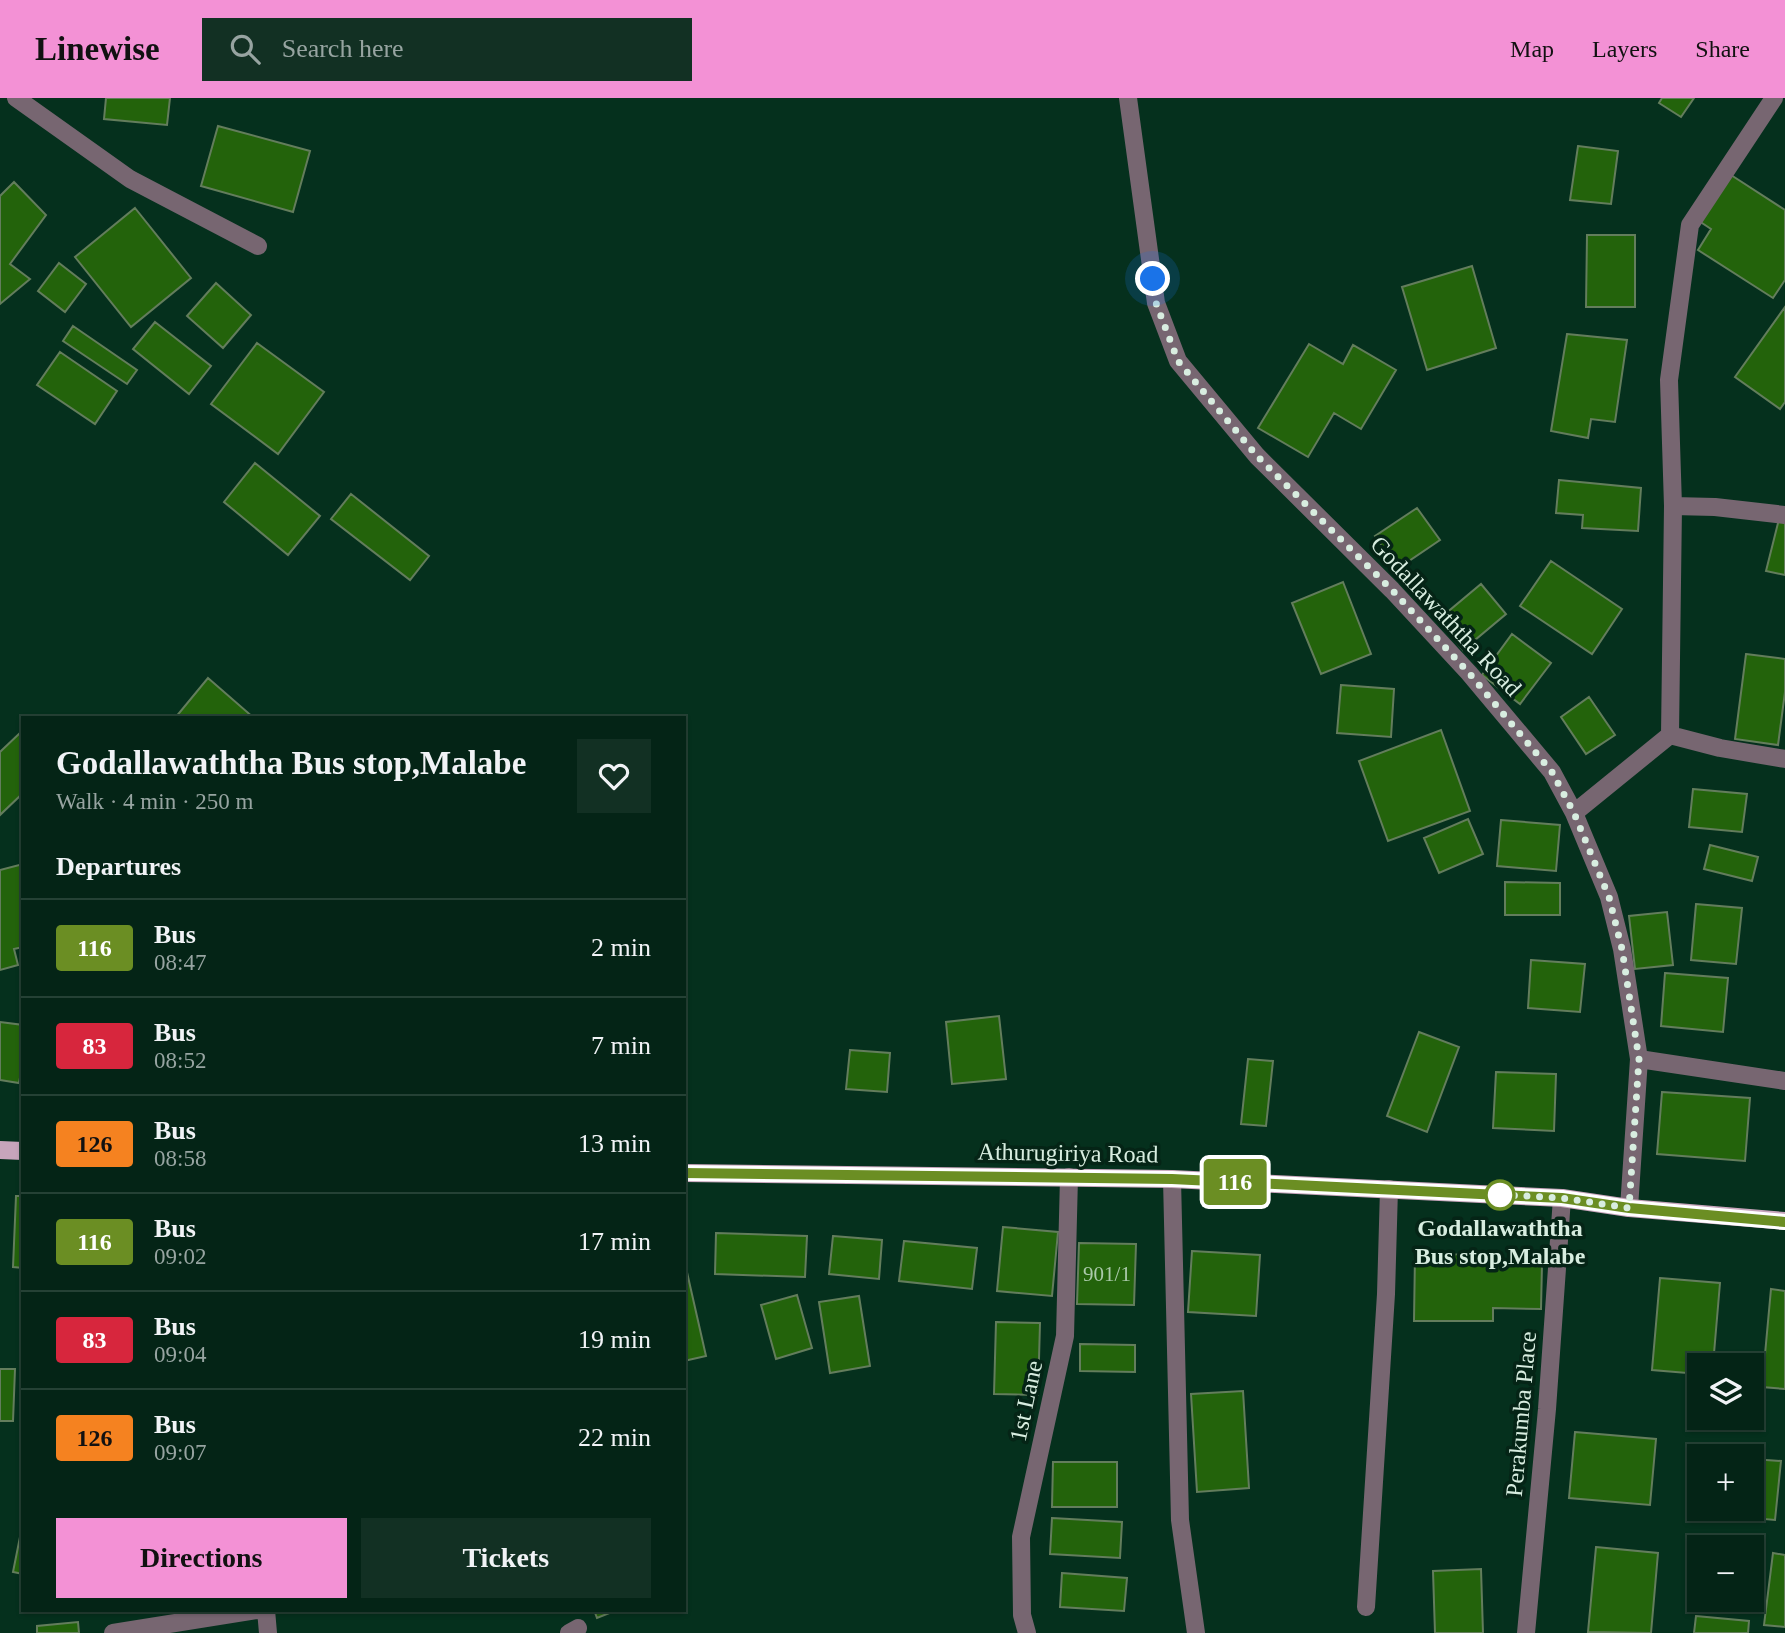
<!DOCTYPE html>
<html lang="en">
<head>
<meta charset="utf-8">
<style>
  :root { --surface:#042416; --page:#123023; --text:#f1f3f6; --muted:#97a4a1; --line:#254135; --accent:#f391d5 }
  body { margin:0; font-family:Georgia,serif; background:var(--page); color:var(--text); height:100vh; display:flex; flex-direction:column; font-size:26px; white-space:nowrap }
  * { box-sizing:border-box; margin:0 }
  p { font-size:23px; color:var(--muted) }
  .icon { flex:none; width:38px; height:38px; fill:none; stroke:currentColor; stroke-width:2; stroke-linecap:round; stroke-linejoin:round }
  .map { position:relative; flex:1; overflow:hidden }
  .details { position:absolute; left:21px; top:618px; width:665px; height:896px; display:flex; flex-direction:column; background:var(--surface); border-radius:0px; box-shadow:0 2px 5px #0004,0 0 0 2px var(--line) }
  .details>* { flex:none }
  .badge { padding:0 14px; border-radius:5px; font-size:24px; line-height:46px }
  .controls { position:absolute; left:1687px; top:1255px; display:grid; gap:14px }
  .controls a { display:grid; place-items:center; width:77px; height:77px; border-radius:0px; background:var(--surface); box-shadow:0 2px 5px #0004,0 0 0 2px var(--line); font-size:35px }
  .you { position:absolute; width:35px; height:35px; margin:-18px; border:5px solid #fff; border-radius:50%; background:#1a73e8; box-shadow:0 0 0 10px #1a73e833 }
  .map>.badge { position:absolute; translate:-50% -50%; box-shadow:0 0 0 4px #fff }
  h2 { padding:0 35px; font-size:26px; line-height:63px }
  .round { display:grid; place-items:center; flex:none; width:74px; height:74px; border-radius:0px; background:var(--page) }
  .head { display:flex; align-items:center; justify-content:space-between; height:119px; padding:0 35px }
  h1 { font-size:33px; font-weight:800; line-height:52px }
  .action { display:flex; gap:14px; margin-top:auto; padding:14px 35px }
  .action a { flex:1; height:80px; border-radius:0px; background:var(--accent); color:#111; font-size:28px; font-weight:800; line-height:80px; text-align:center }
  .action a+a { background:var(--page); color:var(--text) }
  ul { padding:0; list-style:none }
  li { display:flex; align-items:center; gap:21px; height:98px; padding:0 35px; border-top:2px solid var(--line) }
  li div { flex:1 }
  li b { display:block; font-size:26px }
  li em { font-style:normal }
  li .badge { min-width:77px; font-weight:700; text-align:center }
  header { display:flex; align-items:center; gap:42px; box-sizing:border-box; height:98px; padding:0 35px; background:var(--accent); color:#111 }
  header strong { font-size:33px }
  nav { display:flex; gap:38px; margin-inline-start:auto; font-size:24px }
  .search { width:490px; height:63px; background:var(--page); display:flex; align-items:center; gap:18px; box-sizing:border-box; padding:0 24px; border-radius:0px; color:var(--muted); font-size:26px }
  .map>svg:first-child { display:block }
</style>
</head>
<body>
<header>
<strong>Linewise</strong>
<div class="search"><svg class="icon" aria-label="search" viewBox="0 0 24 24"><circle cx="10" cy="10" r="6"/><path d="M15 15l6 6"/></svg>Search here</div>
<nav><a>Map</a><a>Layers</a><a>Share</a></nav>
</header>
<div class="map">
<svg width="1785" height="1535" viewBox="0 0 1785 1535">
  <rect width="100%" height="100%" fill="#05301d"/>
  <path fill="#23630b" stroke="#637d5c" stroke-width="2" d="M 106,0 L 170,0 L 167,27 L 104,21 Z
    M 1662,0 L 1694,0 L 1681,19 L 1659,5 Z
    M 218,28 L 310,53 L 293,114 L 201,88 Z
    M 1578,48 L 1618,53 L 1611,106 L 1570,102 Z
    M 1731,77 L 1785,112 L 1785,182 L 1773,200 L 1698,152 L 1711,131 L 1699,123 Z
    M 14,84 L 46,117 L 10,166 L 30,181 L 0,206 L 0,98 Z
    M 135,110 L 191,180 L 131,229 L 75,159 Z
    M 1587,137 L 1635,137 L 1635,209 L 1586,209 Z
    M 59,165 L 86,186 L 65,214 L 38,193 Z
    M 1472,168 L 1496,250 L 1427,272 L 1402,189 Z
    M 216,185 L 251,217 L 223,250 L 187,218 Z
    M 1785,209 L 1785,304 L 1780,311 L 1735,279 Z
    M 155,224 L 211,268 L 189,296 L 133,251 Z
    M 73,228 L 137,272 L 127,286 L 63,243 Z
    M 1567,236 L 1627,242 L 1615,324 L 1591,321 L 1588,340 L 1551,333 Z
    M 257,245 L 324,294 L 278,356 L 211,306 Z
    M 1309,246 L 1343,266 L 1353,247 L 1396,272 L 1361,331 L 1334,315 L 1308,359 L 1258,330 Z
    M 60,254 L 117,293 L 95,326 L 37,287 Z
    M 255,365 L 320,418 L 288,457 L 224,404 Z
    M 1559,382 L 1641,390 L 1638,433 L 1582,430 L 1583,417 L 1556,415 Z
    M 351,396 L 429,458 L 410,482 L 331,421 Z
    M 1417,410 L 1440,442 L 1397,471 L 1375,438 Z
    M 1779,421 L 1785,423 L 1785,477 L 1766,473 Z
    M 1551,463 L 1622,511 L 1592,556 L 1520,508 Z
    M 1343,484 L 1371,556 L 1321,576 L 1292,505 Z
    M 1481,486 L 1506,516 L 1463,552 L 1438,522 Z
    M 1512,536 L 1551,565 L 1520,606 L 1482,577 Z
    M 1746,556 L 1785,561 L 1785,594 L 1778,647 L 1735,641 Z
    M 208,580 L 254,620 L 175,620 Z
    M 1341,587 L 1394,591 L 1391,639 L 1337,635 Z
    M 1589,599 L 1615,637 L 1586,656 L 1561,619 Z
    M 1441,632 L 1470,713 L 1388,743 L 1359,663 Z
    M 22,633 L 23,695 L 0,717 L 0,654 Z
    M 1693,691 L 1747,696 L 1742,734 L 1689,729 Z
    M 1468,721 L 1483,756 L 1439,775 L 1424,740 Z
    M 1501,722 L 1560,727 L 1556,773 L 1497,768 Z
    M 1710,747 L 1758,759 L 1752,783 L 1704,771 Z
    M 23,766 L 23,849 L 14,851 L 18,867 L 0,872 L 0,772 Z
    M 1505,784 L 1560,785 L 1560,817 L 1505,817 Z
    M 1696,806 L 1742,810 L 1736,866 L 1691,862 Z
    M 1667,814 L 1673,867 L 1635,871 L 1629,818 Z
    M 1531,862 L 1585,866 L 1580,914 L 1528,910 Z
    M 1665,875 L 1728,880 L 1723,934 L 1661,928 Z
    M 999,918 L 1006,981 L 952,986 L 946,924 Z
    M 0,924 L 23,927 L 23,963 L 19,985 L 0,982 Z
    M 1419,934 L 1459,949 L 1427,1034 L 1387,1018 Z
    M 850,952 L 890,955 L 887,994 L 846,991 Z
    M 1248,961 L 1273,963 L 1266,1028 L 1241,1026 Z
    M 1496,974 L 1556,976 L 1554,1033 L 1493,1030 Z
    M 1662,994 L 1750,1000 L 1745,1063 L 1657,1056 Z
    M 16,1098 L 23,1098 L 23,1170 L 13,1169 Z
    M 1003,1129 L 1058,1134 L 1052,1198 L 997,1193 Z
    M 716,1135 L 807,1138 L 805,1179 L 715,1176 Z
    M 833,1138 L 882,1142 L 879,1181 L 829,1176 Z
    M 904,1143 L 977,1150 L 972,1191 L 899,1183 Z
    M 1079,1145 L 1136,1146 L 1134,1207 L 1077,1206 Z
    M 1192,1153 L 1260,1157 L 1256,1218 L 1188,1214 Z
    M 1415,1156 L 1494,1157 L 1494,1166 L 1542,1166 L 1541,1211 L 1493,1210 L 1493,1223 L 1414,1223 Z
    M 684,1161 L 706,1258 L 684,1263 Z
    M 1660,1180 L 1720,1185 L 1713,1267 L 1699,1267 L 1699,1276 L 1652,1272 Z
    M 1771,1191 L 1785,1193 L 1785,1291 L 1762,1289 Z
    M 797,1197 L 812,1250 L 776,1261 L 761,1207 Z
    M 859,1198 L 870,1268 L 830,1275 L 819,1204 Z
    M 996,1224 L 1040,1225 L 1038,1297 L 994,1296 Z
    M 1080,1246 L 1135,1247 L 1135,1274 L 1080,1273 Z
    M 0,1271 L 15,1271 L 13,1323 L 0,1323 Z
    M 1243,1293 L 1249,1390 L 1197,1394 L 1191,1296 Z
    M 1575,1334 L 1656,1341 L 1650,1407 L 1569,1400 Z
    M 1752,1361 L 1781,1363 L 1775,1422 L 1696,1415 L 1699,1384 L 1699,1410 L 1752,1410 Z
    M 1053,1364 L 1117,1364 L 1117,1409 L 1052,1409 Z
    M 1052,1420 L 1122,1424 L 1120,1460 L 1050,1456 Z
    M 23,1424 L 23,1476 L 13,1474 Z
    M 1596,1449 L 1658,1455 L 1651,1535 L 1588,1534 Z
    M 1773,1455 L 1785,1457 L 1785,1529 L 1764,1527 Z
    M 1481,1471 L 1483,1535 L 1435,1535 L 1433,1473 Z
    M 1062,1475 L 1127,1480 L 1124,1513 L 1060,1509 Z
    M 594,1512 L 617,1512 L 597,1520 Z
    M 1696,1518 L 1749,1523 L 1748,1535 L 1694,1535 Z
    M 78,1524 L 79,1535 L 37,1535 L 37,1528 Z"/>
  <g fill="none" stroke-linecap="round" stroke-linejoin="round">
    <path stroke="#776671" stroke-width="18" d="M 16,0 L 130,81 L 258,148
      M 1128,0 L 1156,205 L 1178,263 L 1257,358 L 1392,492 L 1469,575 L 1552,674 L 1574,715 L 1609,799 L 1622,851 L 1639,961 L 1629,1110
      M 1673,408 L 1715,409 L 1785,417
      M 1670,637 L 1673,408 L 1669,282 L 1690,127 L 1774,0
      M 1574,715 L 1670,637 L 1720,650 L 1785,661
      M 1639,961 L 1785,983
      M 1172,1081 L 1180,1422 L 1196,1535
      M 1366,1509 L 1386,1196 L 1389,1091
      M 266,1512 L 268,1535
      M 113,1535 L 257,1512
      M 569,1535 L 578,1530
      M 1027,1535 L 1022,1517 L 1021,1439 L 1065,1238 L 1069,1079
      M 1526,1535 L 1547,1311 L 1562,1100"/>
    <path stroke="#c7a5bb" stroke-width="18" d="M 0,1052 L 23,1053
      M 684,1075 L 1172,1081 L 1562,1100 L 1629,1110 L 1785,1123"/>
  </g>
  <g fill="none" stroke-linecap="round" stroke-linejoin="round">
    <defs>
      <path id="line" d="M 684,1075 L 1172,1081 L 1562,1100 L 1629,1110 L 1785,1124"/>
    </defs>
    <use href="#line" stroke="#fff" stroke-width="16"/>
    <use href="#line" stroke="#6b8e23" stroke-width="10"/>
    <path stroke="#d8ede0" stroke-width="7" stroke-dasharray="0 12.6" d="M 1153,181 L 1156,205 L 1178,263 L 1257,358 L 1392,492 L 1469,575 L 1552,674 L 1574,715 L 1609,799 L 1622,851 L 1639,961 L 1629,1110 L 1562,1100 L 1488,1096 L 1500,1097"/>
  </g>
  <circle fill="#fff" stroke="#6b8e23" stroke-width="3.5" cx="1500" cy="1097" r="14"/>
  <g text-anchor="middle" stroke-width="7" stroke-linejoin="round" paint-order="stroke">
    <g font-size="21" fill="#abcaab">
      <text x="1107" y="1183">901/1</text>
    </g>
    <g font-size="24" fill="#d8ede0" stroke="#052416">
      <text transform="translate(1446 518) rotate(47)" y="8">Godallawaththa Road</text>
      <text transform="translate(1068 1055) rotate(1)" y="8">Athurugiriya Road</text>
      <text transform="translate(1026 1303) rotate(-78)" y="8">1st Lane</text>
      <text transform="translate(1521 1316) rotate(-85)" y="8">Perakumba Place</text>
    </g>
    <g font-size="24" font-weight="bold" fill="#d8ede0" stroke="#052416">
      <text x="1500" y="1138">Godallawaththa<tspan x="1500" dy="28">Bus stop,Malabe</tspan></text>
    </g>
  </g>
</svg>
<div class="controls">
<a><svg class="icon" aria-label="layers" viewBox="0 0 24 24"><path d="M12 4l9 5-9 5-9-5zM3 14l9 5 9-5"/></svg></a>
<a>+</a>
<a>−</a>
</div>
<div class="you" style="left:1153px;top:181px"></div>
<b class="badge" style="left:1235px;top:1084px;background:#6b8e23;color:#fff">116</b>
<section class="details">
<div class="head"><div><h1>Godallawaththa Bus stop,Malabe</h1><p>Walk · 4 min · 250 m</p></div><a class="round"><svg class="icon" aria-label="heart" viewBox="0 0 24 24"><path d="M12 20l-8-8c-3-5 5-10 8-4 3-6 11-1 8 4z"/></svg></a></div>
<h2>Departures</h2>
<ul>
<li><span class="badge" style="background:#6b8e23;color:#fff">116</span><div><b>Bus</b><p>08:47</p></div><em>2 min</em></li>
<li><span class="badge" style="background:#d7263d;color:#fff">83</span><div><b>Bus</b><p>08:52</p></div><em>7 min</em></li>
<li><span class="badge" style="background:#f58220;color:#111">126</span><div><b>Bus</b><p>08:58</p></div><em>13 min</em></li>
<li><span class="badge" style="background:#6b8e23;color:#fff">116</span><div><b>Bus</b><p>09:02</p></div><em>17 min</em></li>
<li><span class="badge" style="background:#d7263d;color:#fff">83</span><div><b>Bus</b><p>09:04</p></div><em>19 min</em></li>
<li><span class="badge" style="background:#f58220;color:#111">126</span><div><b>Bus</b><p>09:07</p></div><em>22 min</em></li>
</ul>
<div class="action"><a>Directions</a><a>Tickets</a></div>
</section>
</div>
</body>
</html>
